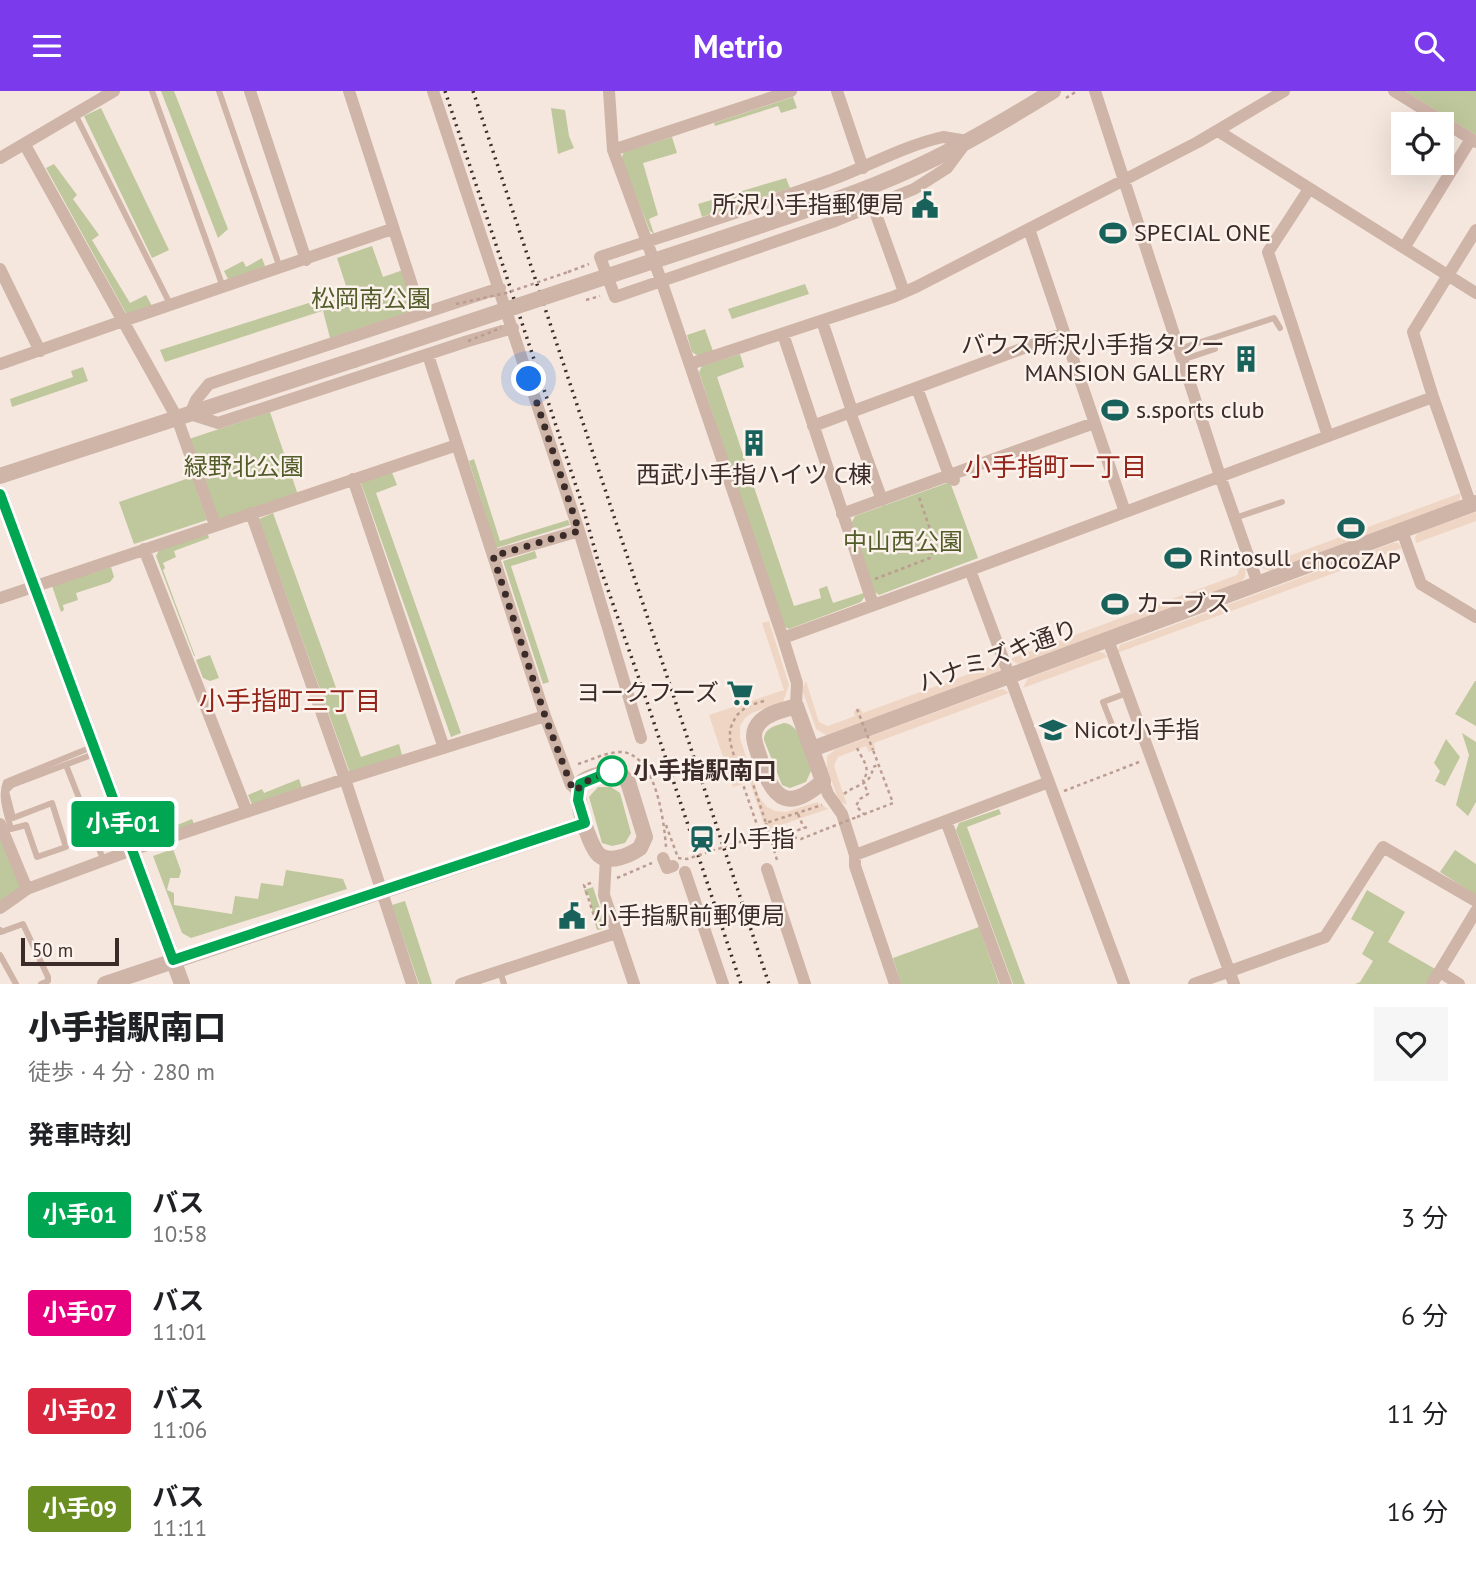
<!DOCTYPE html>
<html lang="ja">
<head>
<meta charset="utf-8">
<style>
  :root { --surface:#fff; --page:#f6f6f6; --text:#202124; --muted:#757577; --accent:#7c3aed }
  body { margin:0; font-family:"PT Sans","Noto Sans JP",sans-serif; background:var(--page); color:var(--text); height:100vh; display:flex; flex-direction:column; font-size:26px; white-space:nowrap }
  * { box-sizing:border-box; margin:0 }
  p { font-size:23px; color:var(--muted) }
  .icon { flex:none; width:38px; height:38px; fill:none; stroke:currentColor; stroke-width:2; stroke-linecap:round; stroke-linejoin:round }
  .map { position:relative; height:893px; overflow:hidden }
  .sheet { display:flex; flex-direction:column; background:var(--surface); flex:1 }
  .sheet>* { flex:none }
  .badge { padding:0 14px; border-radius:5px; font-size:24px; line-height:46px }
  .controls { position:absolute; left:1391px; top:21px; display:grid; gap:14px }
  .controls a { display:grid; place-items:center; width:63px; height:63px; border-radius:0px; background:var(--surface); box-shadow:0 7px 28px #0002; font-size:35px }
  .scale { position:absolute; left:21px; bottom:18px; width:98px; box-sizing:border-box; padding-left:7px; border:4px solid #3c2c29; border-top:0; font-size:19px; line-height:24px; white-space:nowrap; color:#3c2c29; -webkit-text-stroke:5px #fcf2ec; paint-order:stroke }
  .you { position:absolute; width:35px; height:35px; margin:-18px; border:5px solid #fff; border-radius:50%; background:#1a73e8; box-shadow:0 0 0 10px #1a73e833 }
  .map>.badge { position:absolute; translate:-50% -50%; box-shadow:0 0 0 4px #fff }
  h2 { padding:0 28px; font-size:26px; line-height:63px }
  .round { display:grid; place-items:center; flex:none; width:74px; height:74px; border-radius:0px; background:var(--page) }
  .summary { display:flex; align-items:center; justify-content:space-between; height:119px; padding:0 28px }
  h1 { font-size:33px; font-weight:800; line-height:52px }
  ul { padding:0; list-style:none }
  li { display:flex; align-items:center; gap:21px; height:98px; padding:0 28px }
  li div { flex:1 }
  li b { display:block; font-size:26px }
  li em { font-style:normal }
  li .badge { min-width:77px; font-weight:700; text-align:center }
  header { display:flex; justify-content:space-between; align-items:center; height:91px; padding:0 28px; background:var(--accent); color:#fff; font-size:32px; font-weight:800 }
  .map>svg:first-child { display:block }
</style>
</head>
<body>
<header><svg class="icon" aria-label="menu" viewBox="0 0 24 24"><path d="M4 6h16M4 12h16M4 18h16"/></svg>Metrio<svg class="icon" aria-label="search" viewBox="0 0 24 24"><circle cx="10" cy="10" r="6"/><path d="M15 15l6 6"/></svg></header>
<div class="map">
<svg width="1476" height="893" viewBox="0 0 1476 893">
  <rect width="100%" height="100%" fill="#f5e7de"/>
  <path fill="#bfc79c" d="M 161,0 L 174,0 L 228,138 L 218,147 Z
    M 1405,0 L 1476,0 L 1476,44 Z
    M 793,6 L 797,17 L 781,22 L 778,15 L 715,35 L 714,32 Z
    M 101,17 L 169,159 L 152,167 L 84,25 Z
    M 551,17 L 565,19 L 569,45 L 574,57 L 558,63 Z
    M 672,46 L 677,62 L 643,72 L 658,124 L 649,128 L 654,143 L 650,140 L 621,68 L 624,61 Z
    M 54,73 L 77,104 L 73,108 L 99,144 L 92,149 L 130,212 L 146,204 L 152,215 L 127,224 L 46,77 Z
    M 786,87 L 790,97 L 702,126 L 698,113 Z
    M 372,155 L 383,186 L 403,179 L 415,219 L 330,247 L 322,216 L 322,220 L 165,271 L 160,259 L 331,205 L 347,198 L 337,167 Z
    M 262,167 L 266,178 L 229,190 L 224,180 L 243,170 L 246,176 Z
    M 805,193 L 809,203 L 732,228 L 728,218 Z
    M 705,238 L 713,260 L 698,265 L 692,261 L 687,244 Z
    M 740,263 L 744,276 L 717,286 L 794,515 L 821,507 L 819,498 L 827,495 L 833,512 L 864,502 L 865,505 L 861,511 L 789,538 L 782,534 L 699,281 L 702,275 Z
    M 83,276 L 88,290 L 12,316 L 10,308 L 73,286 L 71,280 Z
    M 270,321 L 298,404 L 217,431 L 189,348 Z
    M 474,368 L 500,450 L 568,429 L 570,434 L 496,457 L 469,370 Z
    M 391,379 L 397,394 L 376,402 L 461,642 L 451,646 L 360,389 Z
    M 192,386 L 207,429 L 134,453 L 119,411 Z
    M 950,391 L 978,467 L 879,504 L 875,501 L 851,433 L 855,425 Z
    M 273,422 L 361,666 L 399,653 L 402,664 L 350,682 L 259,428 Z
    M 207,441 L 209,447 L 174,460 L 176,466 L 163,472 L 165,477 L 163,479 L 195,565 L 194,565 L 156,465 L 159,459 Z
    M 535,460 L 537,467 L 511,475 L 549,591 L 543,593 L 503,470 Z
    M 111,476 L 114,486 L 110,491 L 76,502 L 78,509 L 63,514 L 64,519 L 61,521 L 52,495 Z
    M 210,564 L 219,587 L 210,590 L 203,587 L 196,569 Z
    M 1475,590 L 1476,590 L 1476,635 L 1455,623 Z
    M 784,632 C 803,634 806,665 811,680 L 806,691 L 790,697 L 782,694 L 764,649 C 764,637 775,635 784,632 Z
    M 1462,642 L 1476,651 L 1476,711 L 1468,725 L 1456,714 L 1469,664 Z
    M 1446,648 L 1460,666 L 1445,695 L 1435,690 L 1440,680 L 1434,672 Z
    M 299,688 L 302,697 L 253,716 L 248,704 L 262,698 L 264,702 Z
    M 598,696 L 611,696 L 620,702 L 631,742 L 625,752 L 612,755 L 602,752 L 589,706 Z
    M 999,718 L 1001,723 L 967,736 L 1025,893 L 1013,893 L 956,739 L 959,732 Z
    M 145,728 L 149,738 L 158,734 L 160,741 L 192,728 L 194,733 L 144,753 L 136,732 Z
    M 0,744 L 22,796 L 0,814 Z
    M 173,758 L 181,780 L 179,787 L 170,787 L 167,799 L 174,802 L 174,814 L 232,823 L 235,805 L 258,808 L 261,792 L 283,795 L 286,779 L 343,788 L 347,798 L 191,847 L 182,842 L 153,765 Z
    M 1455,759 L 1476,773 L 1476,804 L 1440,781 Z
    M 593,796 L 605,833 L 602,838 L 597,839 L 595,832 L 598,830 L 597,826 L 594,827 L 589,804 L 586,805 L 584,799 Z
    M 1367,799 L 1405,821 L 1388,851 L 1437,879 L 1429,893 L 1355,893 L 1360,891 L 1373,870 L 1362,863 L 1374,841 L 1351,828 Z
    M 405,810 L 432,893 L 419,893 L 392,814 Z
    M 979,836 L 999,893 L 901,893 L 893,867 Z"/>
  <path fill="#efd5c4" d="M 1461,402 L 1459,411 L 1270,480 L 1260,476 L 1257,471 L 1286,466 Z
    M 1476,421 L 1476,430 L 1416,452 L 1415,446 L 1418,442 Z
    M 1393,452 L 1398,452 L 1402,457 L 1117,562 L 1120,554 Z
    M 1246,475 L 1245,486 L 1240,492 L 1018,573 L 1010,568 L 1237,484 L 1240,477 Z
    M 769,530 L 789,594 L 783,611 L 752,622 L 745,627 L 740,635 L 740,647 L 759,706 L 767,716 L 775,720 L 786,721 L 817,711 L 828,718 L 766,739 L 750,691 L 733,696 L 709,624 L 784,599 L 762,532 Z
    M 1098,561 L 1104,562 L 1107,566 L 1023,597 L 1028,587 Z
    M 999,572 L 1000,579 L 996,582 L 865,630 L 871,645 L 996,599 L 1003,598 L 1009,602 L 874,652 L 875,658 L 869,661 L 866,655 L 838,666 L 834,675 L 847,714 L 839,710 L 827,677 L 827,665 L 836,658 L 864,648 L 858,633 L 826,644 L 816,638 L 802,598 L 806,590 L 819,631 L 828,635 L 855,625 L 854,620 L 860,617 L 863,622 Z"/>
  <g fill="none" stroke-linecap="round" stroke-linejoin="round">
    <path stroke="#bc9d92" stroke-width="2.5" stroke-dasharray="3.5 3.5" stroke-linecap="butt" d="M 1066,7 L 1077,0
      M 568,181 L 589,173
      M 586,209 L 600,205
      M 875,488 L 930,467 L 935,453 L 919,406
      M 764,610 L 747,615 L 736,625 L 730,638 L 730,651 L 739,682 L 752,690 L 766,732 L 822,714
      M 857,657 C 862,668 872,678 863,689 L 868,703 L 860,708 L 856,715 L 864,723
      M 578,673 C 592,669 616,656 630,663 C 657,675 664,730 666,756
      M 739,682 L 763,751 L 784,744 L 801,748 L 826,738
      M 1064,700 L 1139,671
      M 844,703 C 856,693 871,695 873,676 L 878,674
      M 798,723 L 804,737
      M 857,726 L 893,712 L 873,659
      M 766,732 L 777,769 L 774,769
      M 666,734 L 677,764
      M 784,744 L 807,736
      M 617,787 L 652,772
      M 591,792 L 584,794 L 597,834"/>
    <path stroke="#cfb4a8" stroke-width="6" d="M 152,0 L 223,196
      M 219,0 L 280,177
      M 75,23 L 171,215
      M 1179,258 L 1213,247
      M 1182,269 L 1215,258 L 1212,251 L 1213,247 L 1274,227 L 1280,237
      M 1235,427 L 1282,411
      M 1112,634 L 1103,611 L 1127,602
      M 92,656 L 6,691 C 0,705 7,723 11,738 L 26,734 L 37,766 L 66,756 L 52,712 L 13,727 L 6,700 L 12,694 L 94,663
      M 66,674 L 101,763
      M 0,839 L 1,841 L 23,833 L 48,886 L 48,890 L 41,893
      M 0,864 L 16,893
      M 500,880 L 504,893"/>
    <path stroke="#cfb4a8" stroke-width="12" d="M 250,0 L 306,169
      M 349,0 L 421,222
      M 433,0 L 579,440 L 641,647
      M 609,0 L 613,59 L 661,189 L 783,547 L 797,592 L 796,615
      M 837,0 L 863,77
      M 1095,0 L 1220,385 L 1258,493
      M 1394,0 L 1476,51
      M 1218,40 L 1476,202
      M 943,46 L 967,50 L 947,77 L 914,98 L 835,130 L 615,206 L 600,166 C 676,141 753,117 828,90 C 867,76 903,55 943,46 Z
      M 613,59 L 791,0
      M 0,67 L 114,0
      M 1309,98 L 1268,161 L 1328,345
      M 873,115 L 904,201
      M 1029,138 L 1125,421
      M 1404,157 L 1471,48
      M 0,178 L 40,260
      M 500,197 L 209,293 L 196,309 L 190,323 L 218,332 L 468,250 L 513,237
      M 822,230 L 852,320
      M 783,243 L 873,513
      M 428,264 L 545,625 L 571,694 L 578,700
      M 0,273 L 123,230 L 25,54
      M 690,273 L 893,206 L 916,196 L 1198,51 L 1284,0
      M 917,297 L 949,384 L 954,389
      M 1433,306 L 1471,414
      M 850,321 L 882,409
      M 813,335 L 1064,242
      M 353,388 L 444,657
      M 251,422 L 345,688 L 412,893
      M 842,423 L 1094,332
      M 215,434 L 177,327 L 123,230 L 392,138
      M 1402,440 L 1421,493 L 1476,526
      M 144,458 L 247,721
      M 493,465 L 579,440
      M 970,479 L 1433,306 L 1413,241 L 1476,139
      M 0,507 L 457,354
      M 783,547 L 970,479 L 1124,893
      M 1108,549 L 1234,893
      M 823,690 L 828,703 L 842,723 L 855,764 L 1049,691
      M 946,730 L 1006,893
      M 0,733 L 27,798
      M 855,764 L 855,775 L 895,893
      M 606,767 L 604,804 L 634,893
      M 663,767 L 667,777 L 673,775
      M 767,778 L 805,893
      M 685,781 L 723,893
      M 0,817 L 27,798 L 132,759 L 345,688 L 545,625
      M 1440,881 L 1459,893
      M 461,893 L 616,842
      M 1194,893 L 1325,846 L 1383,756 L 1476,810
      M 1432,893 L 1476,820"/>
    <path stroke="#cfb4a8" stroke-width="16" d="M 720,148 C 785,126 851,106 912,78 C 961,56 1008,28 1053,0
      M 0,385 L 354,269
      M 0,403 L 182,893
      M 796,615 L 823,690 C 790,720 774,711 761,671 C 759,663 754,653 754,645 C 754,639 757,634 761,630 C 770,621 785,619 796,615 Z
      M 812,658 L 1476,412
      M 612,680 L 617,680 L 628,691 L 645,746 L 640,757 C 630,764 610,773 599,764 C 589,755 572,702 581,692 C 588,685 603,683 612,680 Z
      M 105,893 L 585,732"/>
    <path stroke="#3c2c29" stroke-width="3.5" stroke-dasharray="2 5" stroke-linecap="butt" d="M 445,0 L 582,413 L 598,470 L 645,605 L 741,893
      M 473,0 L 769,893"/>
    <path stroke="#bc9d92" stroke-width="2.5" stroke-dasharray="3.5 3.5" stroke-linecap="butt" d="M 456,213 L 506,202 L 568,181
      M 468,250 L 501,237
      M 857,618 L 873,659
      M 826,738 L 857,726
      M 678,767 L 687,768 L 761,744"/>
    <path stroke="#cfb4a8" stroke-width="16" d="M 354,269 L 720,148"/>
  </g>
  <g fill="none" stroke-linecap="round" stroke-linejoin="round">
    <defs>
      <path id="line" d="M 0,403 L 173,869 L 585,732 L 578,709 L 580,693 L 612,680"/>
    </defs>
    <use href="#line" stroke="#fff" stroke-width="16"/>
    <use href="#line" stroke="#00a651" stroke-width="10"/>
    <path stroke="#3c2c29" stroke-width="7" stroke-dasharray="0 12.6" d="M 529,288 L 579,440 L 493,465 L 545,625 L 571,694 L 578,700 L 580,693 L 612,680"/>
  </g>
  <defs>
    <symbol id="civic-bare" viewBox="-9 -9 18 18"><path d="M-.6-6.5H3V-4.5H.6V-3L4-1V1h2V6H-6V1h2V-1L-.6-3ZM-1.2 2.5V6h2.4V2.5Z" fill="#19625c" stroke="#fcf2ec" stroke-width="2.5" paint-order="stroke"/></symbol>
    <symbol id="stadium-bare" viewBox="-9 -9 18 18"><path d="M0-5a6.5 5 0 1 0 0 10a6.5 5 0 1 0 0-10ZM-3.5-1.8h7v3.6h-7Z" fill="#19625c" stroke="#fcf2ec" stroke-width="2.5" paint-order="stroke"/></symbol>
    <symbol id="building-bare" viewBox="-9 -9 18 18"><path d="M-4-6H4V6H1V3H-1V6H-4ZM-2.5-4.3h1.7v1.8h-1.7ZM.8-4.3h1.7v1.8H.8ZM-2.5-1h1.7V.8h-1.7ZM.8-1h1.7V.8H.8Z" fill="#19625c" stroke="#fcf2ec" stroke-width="2.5" paint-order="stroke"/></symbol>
    <symbol id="supermarket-bare" viewBox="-9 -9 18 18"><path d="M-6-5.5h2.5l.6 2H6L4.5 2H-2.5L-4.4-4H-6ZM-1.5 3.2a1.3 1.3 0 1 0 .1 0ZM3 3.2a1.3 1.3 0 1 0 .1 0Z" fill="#19625c" stroke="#fcf2ec" stroke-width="2.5" paint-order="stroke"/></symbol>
    <symbol id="school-bare" viewBox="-9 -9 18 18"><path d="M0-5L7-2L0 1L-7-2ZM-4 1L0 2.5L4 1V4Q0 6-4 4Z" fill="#19625c" stroke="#fcf2ec" stroke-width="2.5" paint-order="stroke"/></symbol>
    <symbol id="station-bare" viewBox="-9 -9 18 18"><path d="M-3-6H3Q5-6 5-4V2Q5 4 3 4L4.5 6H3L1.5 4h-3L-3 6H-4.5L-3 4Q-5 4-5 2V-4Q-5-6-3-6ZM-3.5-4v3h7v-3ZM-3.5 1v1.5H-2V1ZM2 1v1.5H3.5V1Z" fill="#19625c" stroke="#fcf2ec" stroke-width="2.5" paint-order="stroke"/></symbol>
  </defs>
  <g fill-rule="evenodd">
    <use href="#civic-bare" x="906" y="95" width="38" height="38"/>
    <use href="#stadium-bare" x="1094" y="123" width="38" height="38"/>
    <use href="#building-bare" x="1227" y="249" width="38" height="38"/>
    <use href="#stadium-bare" x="1096" y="300" width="38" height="38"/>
    <use href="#building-bare" x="735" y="333" width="38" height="38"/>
    <use href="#stadium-bare" x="1332" y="418" width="38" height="38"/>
    <use href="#stadium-bare" x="1159" y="448" width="38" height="38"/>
    <use href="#stadium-bare" x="1096" y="494" width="38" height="38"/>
    <use href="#supermarket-bare" x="721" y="583" width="38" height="38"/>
    <use href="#school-bare" x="1034" y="620" width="38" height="38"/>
    <use href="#station-bare" x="683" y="729" width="38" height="38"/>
    <use href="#civic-bare" x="553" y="806" width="38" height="38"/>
  </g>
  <circle fill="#fff" stroke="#00a651" stroke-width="3.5" cx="612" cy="680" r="14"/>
  <g text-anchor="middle" stroke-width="5" stroke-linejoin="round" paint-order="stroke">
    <g font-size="24" fill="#3c2c29" stroke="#fcf2ec" text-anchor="start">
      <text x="904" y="122" text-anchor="end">所沢小手指郵便局</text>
      <text x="1134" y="150">SPECIAL ONE</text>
      <text x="1225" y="262" text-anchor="end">バウス所沢小手指タワー<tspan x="1225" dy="28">MANSION GALLERY</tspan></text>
      <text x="1136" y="327">s.sports club</text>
      <text x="754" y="392" text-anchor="middle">西武小手指ハイツ C棟</text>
      <text x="1199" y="475">Rintosull</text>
      <text x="1351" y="478" text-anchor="middle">chocoZAP</text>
      <text x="1136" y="521">カーブス</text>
      <text x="719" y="610" text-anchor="end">ヨークフーズ</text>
      <text x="1074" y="647">Nicot小手指</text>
      <text x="723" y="756">小手指</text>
      <text x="593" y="833">小手指駅前郵便局</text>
    </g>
    <g font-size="24" fill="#525d2a" stroke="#fcf2ec">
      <text x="371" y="216">松岡南公園</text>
      <text x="244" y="384">緑野北公園</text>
      <text x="903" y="459">中山西公園</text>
    </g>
    <g font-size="24" fill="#3c2c29" stroke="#fcf2ec">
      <text transform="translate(998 565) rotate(-20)" y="8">ハナミズキ通り</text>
    </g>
    <g font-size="24" font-weight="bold" fill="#3c2c29" stroke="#fcf2ec" text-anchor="start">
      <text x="633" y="688">小手指駅南口</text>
    </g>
    <g font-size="26" fill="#942319" stroke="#fcf2ec">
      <text x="1056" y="385">小手指町一丁目</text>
      <text x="290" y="619">小手指町三丁目</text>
    </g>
  </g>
</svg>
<div class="controls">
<a><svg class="icon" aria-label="locate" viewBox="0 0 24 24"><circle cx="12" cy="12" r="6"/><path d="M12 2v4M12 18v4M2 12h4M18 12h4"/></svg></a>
</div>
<div class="scale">50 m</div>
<div class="you" style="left:529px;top:288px"></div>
<b class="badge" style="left:123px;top:733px;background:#00a651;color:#fff">小手01</b>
</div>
<section class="sheet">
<div class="summary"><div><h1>小手指駅南口</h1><p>徒歩 · 4 分 · 280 m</p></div><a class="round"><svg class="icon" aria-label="heart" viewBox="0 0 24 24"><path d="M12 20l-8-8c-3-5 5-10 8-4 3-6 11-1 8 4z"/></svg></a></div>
<h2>発車時刻</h2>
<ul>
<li><span class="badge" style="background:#00a651;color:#fff">小手01</span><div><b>バス</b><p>10:58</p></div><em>3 分</em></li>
<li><span class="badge" style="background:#e6007e;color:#fff">小手07</span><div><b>バス</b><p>11:01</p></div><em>6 分</em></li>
<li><span class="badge" style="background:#d7263d;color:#fff">小手02</span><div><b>バス</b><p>11:06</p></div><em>11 分</em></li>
<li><span class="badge" style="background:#6b8e23;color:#fff">小手09</span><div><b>バス</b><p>11:11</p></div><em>16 分</em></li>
</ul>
</section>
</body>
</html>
